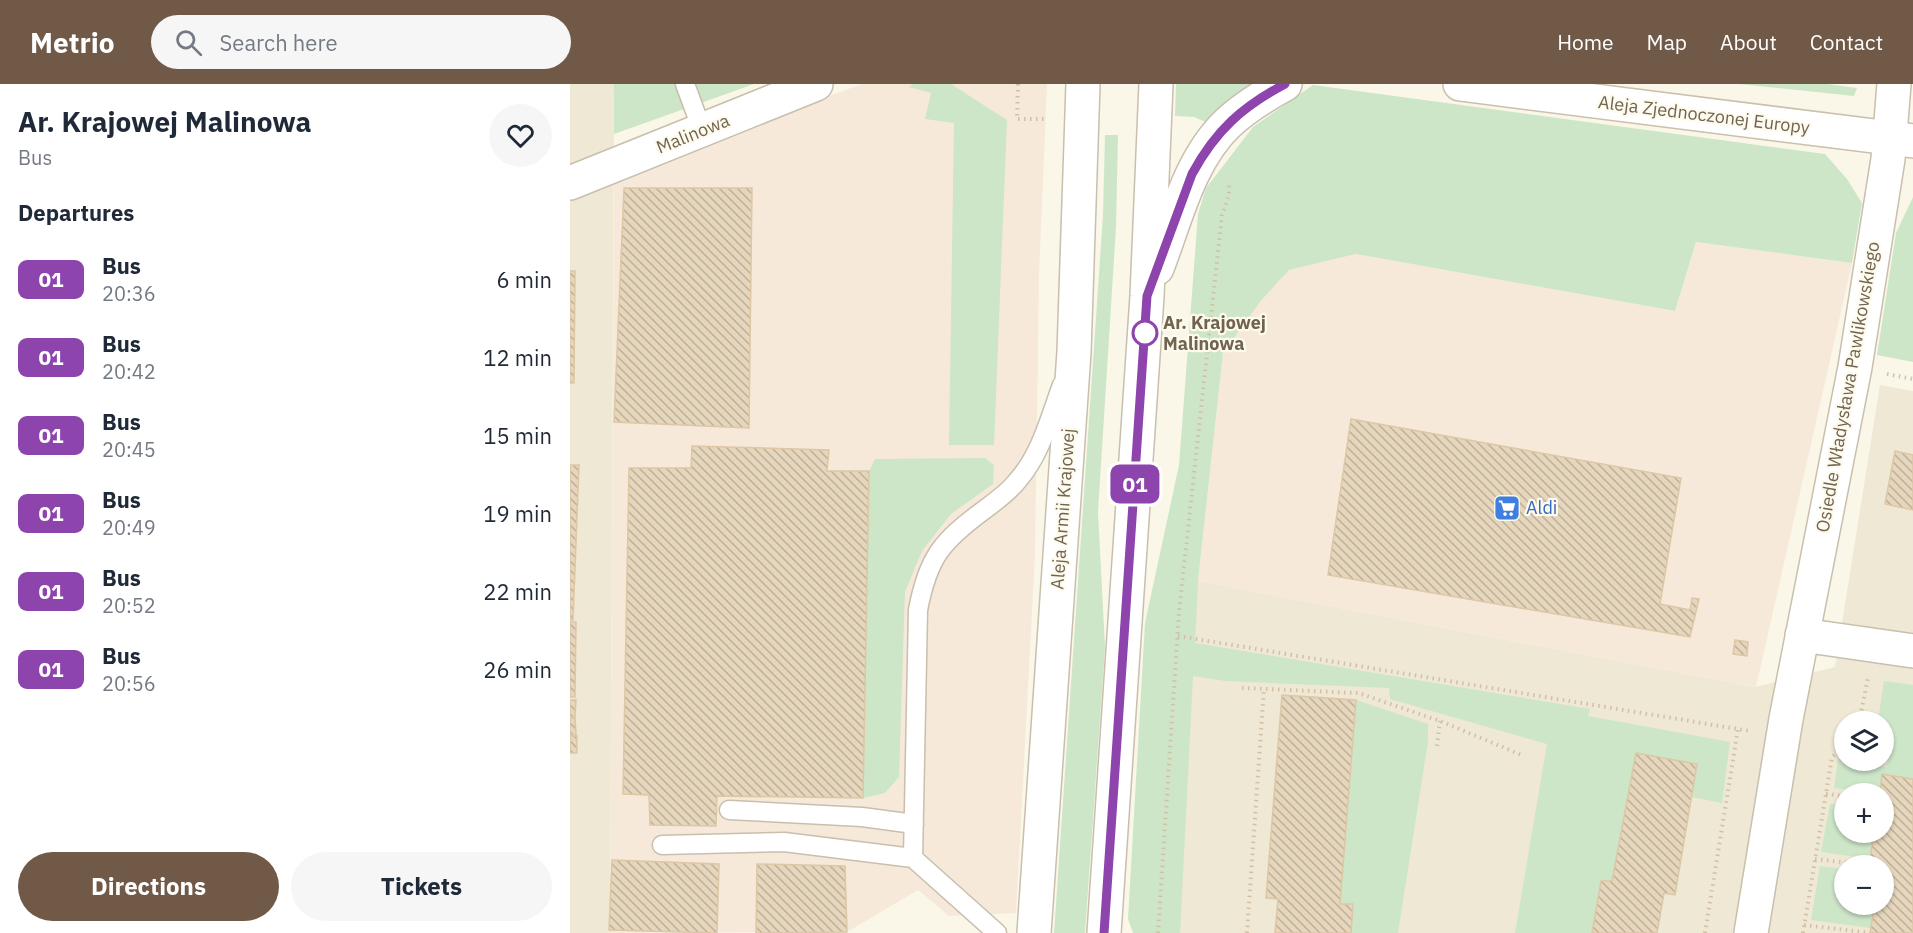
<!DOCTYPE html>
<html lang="en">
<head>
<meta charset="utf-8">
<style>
  :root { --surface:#fff; --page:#f6f6f7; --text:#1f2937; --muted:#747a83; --accent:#715948 }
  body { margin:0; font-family:"IBM Plex Sans",sans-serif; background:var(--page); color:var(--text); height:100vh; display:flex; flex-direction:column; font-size:22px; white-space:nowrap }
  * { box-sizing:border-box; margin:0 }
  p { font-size:20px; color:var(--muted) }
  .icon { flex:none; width:33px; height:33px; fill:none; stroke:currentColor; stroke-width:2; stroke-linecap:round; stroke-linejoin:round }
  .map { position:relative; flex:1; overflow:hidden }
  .panel { display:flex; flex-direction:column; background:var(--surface); width:570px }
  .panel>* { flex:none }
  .badge { padding:0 12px; border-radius:9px; font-size:21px; line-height:39px }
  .buttons { position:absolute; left:1264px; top:627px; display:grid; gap:12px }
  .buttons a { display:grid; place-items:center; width:60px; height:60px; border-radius:50%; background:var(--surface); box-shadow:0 2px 4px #0004; font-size:30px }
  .map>.badge { position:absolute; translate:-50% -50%; box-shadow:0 0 0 3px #fff }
  h2 { padding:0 18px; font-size:22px; line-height:54px }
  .round { display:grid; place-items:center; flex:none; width:63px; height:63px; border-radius:32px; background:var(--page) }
  .head { display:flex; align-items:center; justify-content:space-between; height:102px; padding:0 18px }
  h1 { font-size:28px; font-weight:700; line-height:45px }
  .action { display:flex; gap:12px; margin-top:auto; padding:12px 18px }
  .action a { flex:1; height:69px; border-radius:36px; background:var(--accent); color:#fff; font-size:24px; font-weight:700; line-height:69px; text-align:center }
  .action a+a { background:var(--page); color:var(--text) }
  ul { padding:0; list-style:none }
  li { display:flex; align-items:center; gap:18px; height:78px; padding:0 18px }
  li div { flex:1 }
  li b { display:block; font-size:22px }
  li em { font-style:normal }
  li .badge { min-width:66px; font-weight:700; text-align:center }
  header { display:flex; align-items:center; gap:36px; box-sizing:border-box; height:84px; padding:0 30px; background:var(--accent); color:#fff }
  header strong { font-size:28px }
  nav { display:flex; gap:33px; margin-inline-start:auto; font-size:21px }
  .search { width:420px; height:54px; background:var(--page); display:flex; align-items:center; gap:15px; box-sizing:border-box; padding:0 21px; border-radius:33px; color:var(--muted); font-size:22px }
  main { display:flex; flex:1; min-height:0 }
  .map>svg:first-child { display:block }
</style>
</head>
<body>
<header>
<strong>Metrio</strong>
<div class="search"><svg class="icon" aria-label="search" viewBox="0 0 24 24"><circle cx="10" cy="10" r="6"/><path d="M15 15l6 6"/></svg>Search here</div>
<nav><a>Home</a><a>Map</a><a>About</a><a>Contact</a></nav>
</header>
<main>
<section class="panel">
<div class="head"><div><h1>Ar. Krajowej Malinowa</h1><p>Bus</p></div><a class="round"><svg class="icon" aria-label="heart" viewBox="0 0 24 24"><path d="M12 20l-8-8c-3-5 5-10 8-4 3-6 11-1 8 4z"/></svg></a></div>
<h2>Departures</h2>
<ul>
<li><span class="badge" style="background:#8e44ad;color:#fff">01</span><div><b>Bus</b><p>20:36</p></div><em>6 min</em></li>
<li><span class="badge" style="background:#8e44ad;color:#fff">01</span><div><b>Bus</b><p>20:42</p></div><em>12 min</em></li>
<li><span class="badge" style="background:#8e44ad;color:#fff">01</span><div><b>Bus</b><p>20:45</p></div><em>15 min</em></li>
<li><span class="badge" style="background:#8e44ad;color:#fff">01</span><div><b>Bus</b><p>20:49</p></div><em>19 min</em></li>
<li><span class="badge" style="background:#8e44ad;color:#fff">01</span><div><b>Bus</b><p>20:52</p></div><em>22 min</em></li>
<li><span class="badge" style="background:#8e44ad;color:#fff">01</span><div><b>Bus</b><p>20:56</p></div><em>26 min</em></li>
</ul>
<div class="action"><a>Directions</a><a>Tickets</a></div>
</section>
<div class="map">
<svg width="1343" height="849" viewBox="0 0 1343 849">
  <defs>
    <pattern id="building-back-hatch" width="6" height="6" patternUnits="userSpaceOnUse" patternTransform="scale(1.5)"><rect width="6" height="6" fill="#e5d6bc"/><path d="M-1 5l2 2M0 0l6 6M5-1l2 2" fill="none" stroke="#beb19b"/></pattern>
  </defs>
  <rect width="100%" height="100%" fill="#faf7e8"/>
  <path fill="#eee8d4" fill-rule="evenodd" d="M 0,0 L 44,0 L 40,849 L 0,849 Z
    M 1310,301 L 1343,307 L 1343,849 L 584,849 L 628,497 L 1185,603 L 1265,583 ZM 1275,638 L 1314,638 L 1314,676 L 1275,676 ZM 1275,710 L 1314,710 L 1314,748 L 1275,748 ZM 1275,782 L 1314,782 L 1314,820 L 1275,820 Z"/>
  <path fill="#f6e9da" d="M 292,0 L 477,0 L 469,191 L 465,471 L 446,829 L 379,832 L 348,806 L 277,848 L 40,849 L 44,91 Z
    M 1126,158 L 1282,179 L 1186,603 L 628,497 L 653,269 L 690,218 L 719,186 L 786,170 L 1105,227 Z"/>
  <path fill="#cde6c8" d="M 44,0 L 184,0 L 44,50 Z
    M 343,0 L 381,0 L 437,36 L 424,361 L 379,361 L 384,39 L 355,35 L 361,9 L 339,3 Z
    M 606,0 L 686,0 L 640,40 L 624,33 L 605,32 Z
    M 1169,0 L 1257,0 L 1287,4 L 1284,12 Z
    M 743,1 L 1255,70 L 1277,95 L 1292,119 L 1282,179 L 1126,158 L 1105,227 L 786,170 L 719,186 L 690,218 L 653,269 L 628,497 L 625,559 L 1020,625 L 1018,632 L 1160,658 L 1152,719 L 1122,713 L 1127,680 L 1066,669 L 1042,797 L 1031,798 L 1022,849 L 945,849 L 977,660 L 820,615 L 819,604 L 656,597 L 623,592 L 610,849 L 563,849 L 558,835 L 575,539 L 609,381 L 628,130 L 636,104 L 683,43 Z
    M 535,51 L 548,51 L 546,143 L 528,428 L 535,563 L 515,849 L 484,849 L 533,131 Z
    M 1343,113 L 1343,278 L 1307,271 L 1326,149 Z
    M 415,374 L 424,381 L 423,400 L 381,430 L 352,467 L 335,508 L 329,693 L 315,709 L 293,714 L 299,387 L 305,375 Z
    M 1314,597 L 1343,601 L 1343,695 L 1312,690 L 1310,709 L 1264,704 L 1268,675 L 1316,683 L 1319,676 L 1314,675 L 1314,638 L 1308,637 Z
    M 786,616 L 858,640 L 858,657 L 828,849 L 781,849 L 783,820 L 770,820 Z
    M 1260,720 L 1275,721 L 1275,748 L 1304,749 L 1300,775 L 1251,768 Z
    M 1250,782 L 1275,785 L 1275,820 L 1293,821 L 1293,823 L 1304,824 L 1301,844 L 1241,836 Z"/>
  <path fill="url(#building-back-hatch)" stroke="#ddc7a5" stroke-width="1.5" d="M 54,104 L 182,104 L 179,344 L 44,338 Z
    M 0,187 L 5,187 L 4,299 L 0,299 Z
    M 781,335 L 1111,394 L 1090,520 L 1120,526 L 1122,514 L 1129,515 L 1120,553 L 758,491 Z
    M 122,362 L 259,366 L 257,387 L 299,387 L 293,714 L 147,712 L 146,742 L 80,741 L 79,711 L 53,710 L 59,384 L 121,384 Z
    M 1325,367 L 1343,371 L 1343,426 L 1315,420 Z
    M 0,381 L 9,381 L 3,536 L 0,536 Z
    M 0,538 L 6,538 L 5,613 L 0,613 Z
    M 1165,556 L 1178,558 L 1177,572 L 1163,570 Z
    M 712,611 L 786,616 L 770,820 L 783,820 L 781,849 L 705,849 L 708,815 L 696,814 Z
    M 0,616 L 6,616 L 5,633 L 0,633 Z
    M 0,634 L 5,634 L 6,651 L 0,651 Z
    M 0,652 L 7,652 L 7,669 L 0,669 Z
    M 1066,669 L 1127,680 L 1105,811 L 1094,809 L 1087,849 L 1022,849 L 1031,797 L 1042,797 Z
    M 1312,690 L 1343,695 L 1343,849 L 1300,849 L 1304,824 L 1293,823 L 1293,820 L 1314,820 L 1314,782 L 1299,782 L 1304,748 L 1314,748 L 1314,710 L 1310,710 Z
    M 42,776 L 149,780 L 147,849 L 39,846 Z
    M 187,780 L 275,782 L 277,848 L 186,849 Z"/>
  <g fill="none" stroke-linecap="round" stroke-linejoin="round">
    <defs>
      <path id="service" d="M 115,0 L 132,46
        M 159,726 L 292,733 L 344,740
        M 92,761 L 214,758 L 343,774
        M 427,849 L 343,774 L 348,526 C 358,473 372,457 414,426 C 426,417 439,408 448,396 C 471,370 480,333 492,301"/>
      <path id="minor" d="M 0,99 L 246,0
        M 1232,551 L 1343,567
        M 1181,849 L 1216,635 L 1285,283 L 1318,75 L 1324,0"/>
      <path id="tertiary" d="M 587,184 C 606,135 619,76 658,39 C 675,23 695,11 715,0
        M 464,849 L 504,268 L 513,0
        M 534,849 L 577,212 L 586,0"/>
      <path id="secondary" d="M 890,0 L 1343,57"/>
    </defs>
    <use href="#service" stroke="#c8bfad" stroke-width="21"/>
    <use href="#minor" stroke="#c8bfad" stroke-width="36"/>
    <use href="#tertiary" stroke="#c8bfad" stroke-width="36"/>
    <use href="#secondary" stroke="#cbc0ab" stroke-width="36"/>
    <path stroke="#d1c0a6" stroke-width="4" stroke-dasharray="1.5 4.5" stroke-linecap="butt" d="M 448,0 L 447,35 L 477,35
      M 1317,290 L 1343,295
      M 608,552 L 1180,647
      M 672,604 L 788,609 L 870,637 L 954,672
      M 1289,638 L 1298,594
      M 867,662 L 870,637
      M 1256,710 L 1275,712
      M 1245,775 L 1299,781
      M 1234,841 L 1300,849
      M 588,849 L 609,528 L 652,131 L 659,111 L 659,99
      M 677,849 L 694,604
      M 1135,849 L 1168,645
      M 1233,849 L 1262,673 L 1275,662"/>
    <use href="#service" stroke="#fff" stroke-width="18"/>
    <use href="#minor" stroke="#fff" stroke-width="33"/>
    <use href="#tertiary" stroke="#fff" stroke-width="33"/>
    <use href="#secondary" stroke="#fff" stroke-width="33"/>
  </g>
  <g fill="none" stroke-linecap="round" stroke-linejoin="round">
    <defs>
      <path id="line" d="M 534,849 L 577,212 L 622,90 C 646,46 672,23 715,0"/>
    </defs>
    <use href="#line" stroke="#fff" stroke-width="14"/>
    <use href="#line" stroke="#8e44ad" stroke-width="9"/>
  </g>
  <defs>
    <symbol id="supermarket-square" viewBox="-11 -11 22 22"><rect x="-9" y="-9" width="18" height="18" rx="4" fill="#3f7fe0" stroke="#fdfaee"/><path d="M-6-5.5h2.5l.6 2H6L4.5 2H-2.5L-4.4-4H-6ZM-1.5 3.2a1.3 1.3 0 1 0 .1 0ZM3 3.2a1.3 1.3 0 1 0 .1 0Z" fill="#fff"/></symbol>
  </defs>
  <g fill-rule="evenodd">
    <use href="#supermarket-square" x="922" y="409" width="30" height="30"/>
  </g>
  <circle fill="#fff" stroke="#8e44ad" stroke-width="3" cx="575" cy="249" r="12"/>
  <g text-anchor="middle" stroke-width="4.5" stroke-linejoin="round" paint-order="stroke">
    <g font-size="18" fill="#71634f" stroke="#fdfaee">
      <text transform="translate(1134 31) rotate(7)" y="6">Aleja Zjednoczonej Europy</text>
      <text transform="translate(123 50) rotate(-22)" y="6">Malinowa</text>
      <text transform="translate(1278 303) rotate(-80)" y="6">Osiedle Władysława Pawlikowskiego</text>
      <text transform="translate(493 425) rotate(-86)" y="6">Aleja Armii Krajowej</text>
    </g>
    <g font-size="18" font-weight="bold" fill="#71634f" stroke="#fdfaee" text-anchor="start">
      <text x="593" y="245">Ar. Krajowej<tspan x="593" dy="21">Malinowa</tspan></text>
    </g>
    <g font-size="18" fill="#366cbe" stroke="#fdfaee" text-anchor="start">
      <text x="956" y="430">Aldi</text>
    </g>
  </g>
</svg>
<div class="buttons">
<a><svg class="icon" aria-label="layers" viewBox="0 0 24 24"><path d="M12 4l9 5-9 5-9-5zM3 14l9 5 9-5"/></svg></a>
<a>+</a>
<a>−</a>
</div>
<b class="badge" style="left:565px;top:400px;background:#8e44ad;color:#fff">01</b>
</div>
</main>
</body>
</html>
